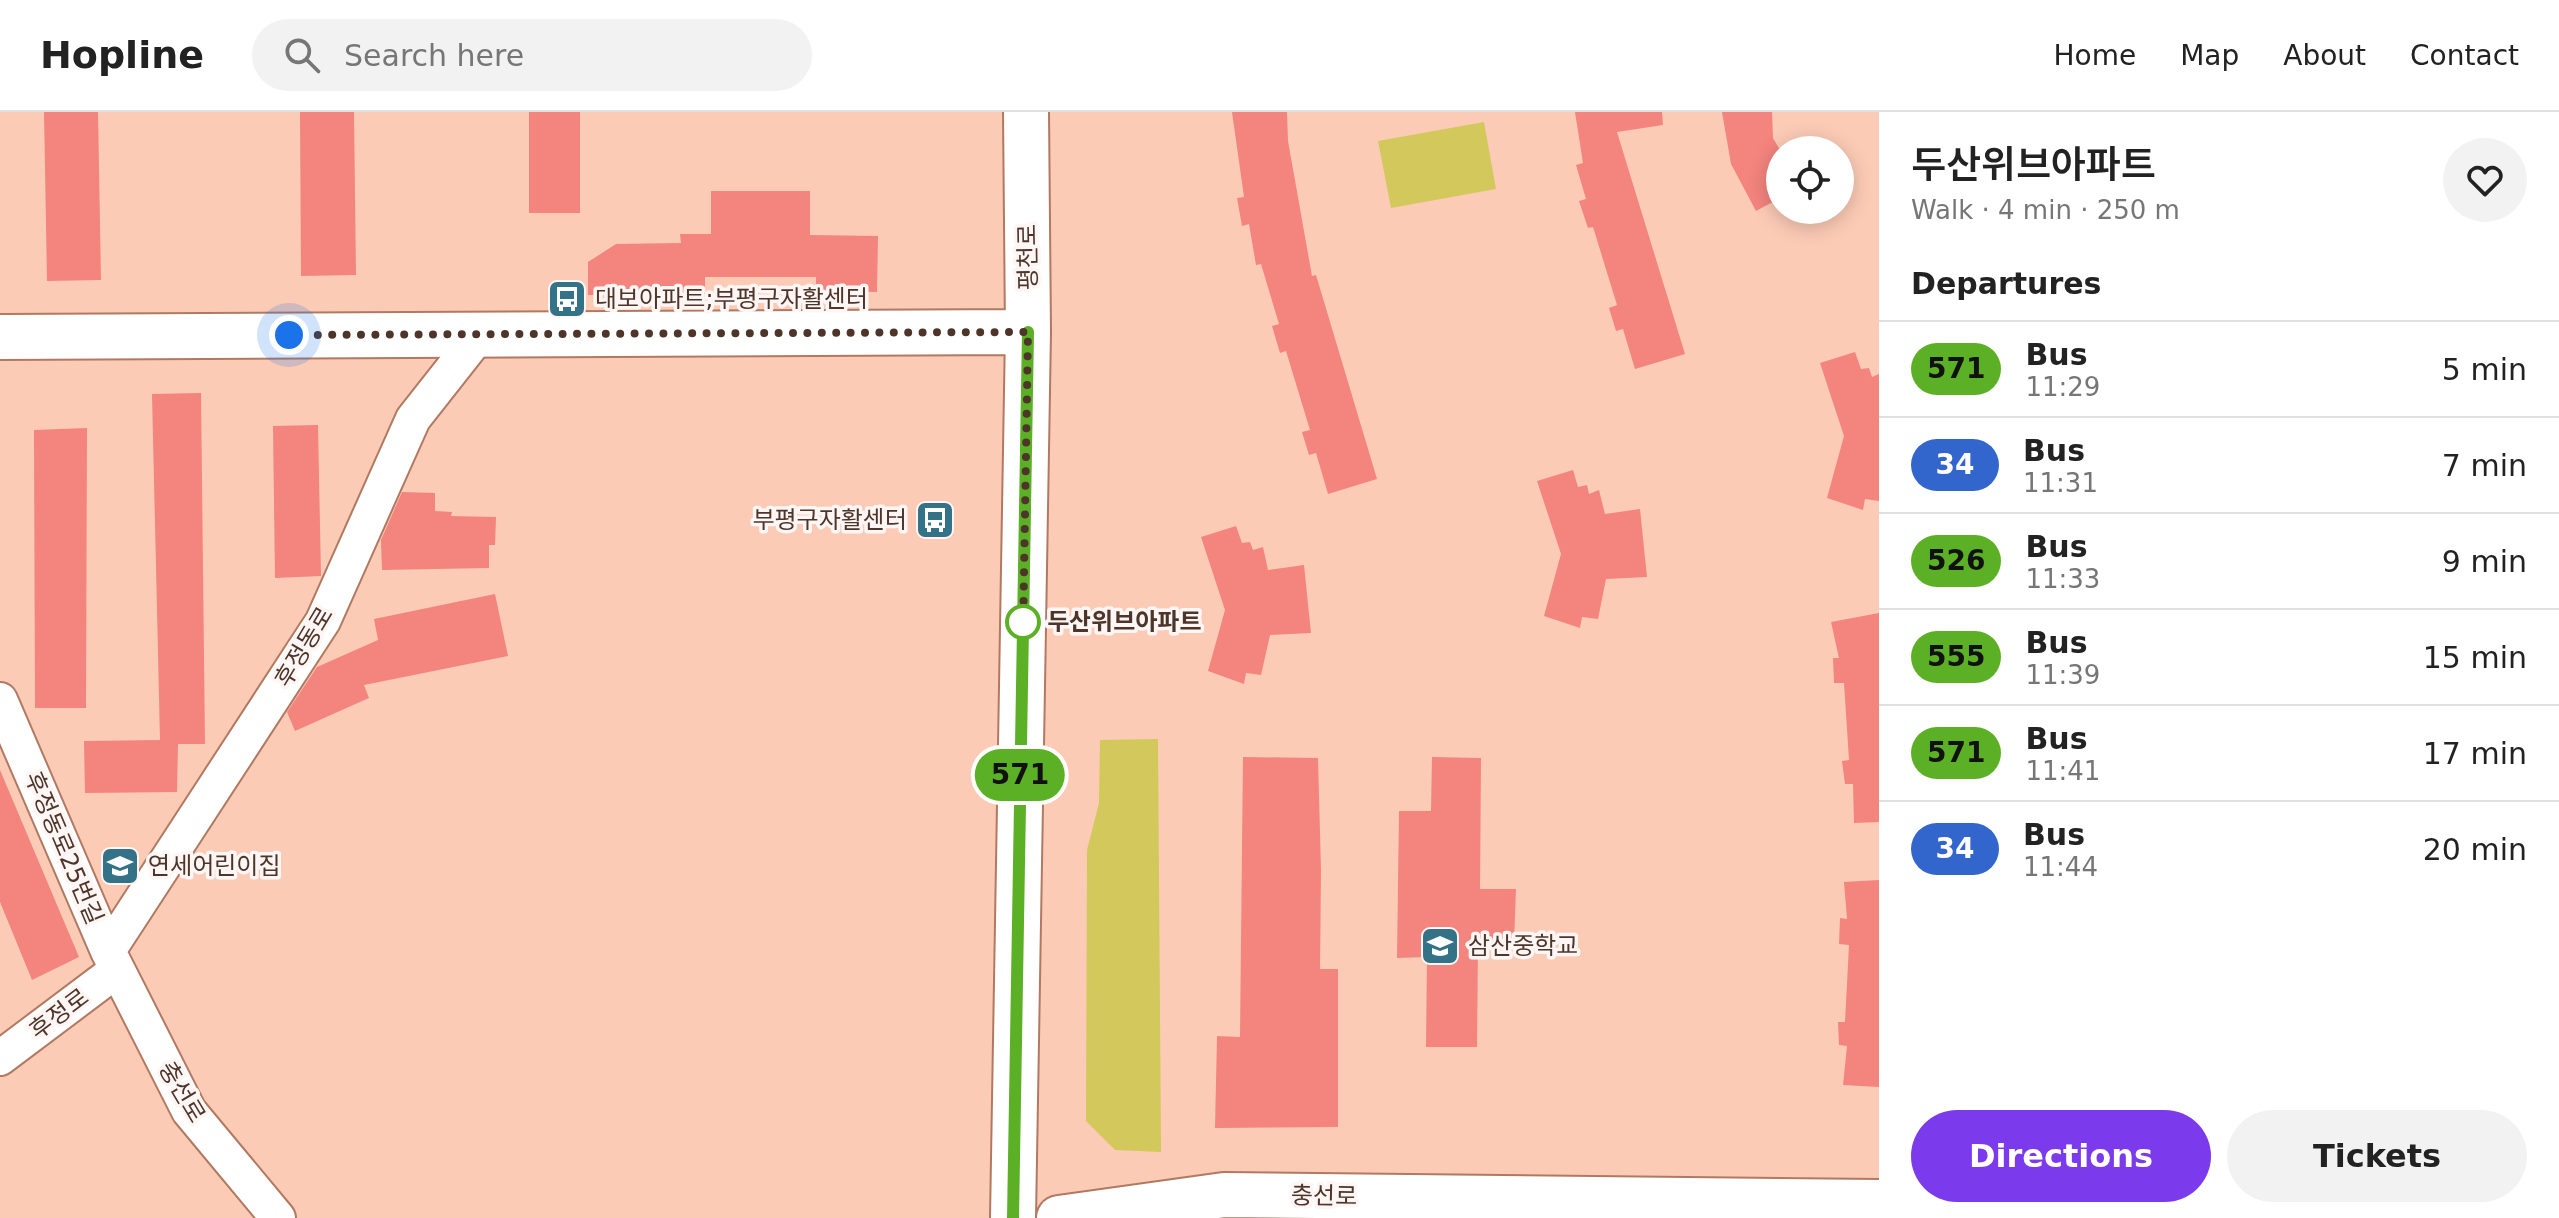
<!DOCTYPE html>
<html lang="en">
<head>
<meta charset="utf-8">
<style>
  :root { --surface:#fff; --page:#f2f2f2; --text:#222; --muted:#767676; --line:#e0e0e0; --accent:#7c3aed }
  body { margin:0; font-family:"DejaVu Sans","Noto Sans KR",sans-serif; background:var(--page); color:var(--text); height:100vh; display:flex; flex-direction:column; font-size:30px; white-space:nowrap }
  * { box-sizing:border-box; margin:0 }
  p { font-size:26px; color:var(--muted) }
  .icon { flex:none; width:44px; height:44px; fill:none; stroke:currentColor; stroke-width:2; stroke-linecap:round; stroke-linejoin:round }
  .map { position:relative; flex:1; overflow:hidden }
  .side { display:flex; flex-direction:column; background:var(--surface); width:680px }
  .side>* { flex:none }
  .badge { padding:0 16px; border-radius:26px; font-size:28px; line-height:52px }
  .fabs { position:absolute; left:1766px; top:24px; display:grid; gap:16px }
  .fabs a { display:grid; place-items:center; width:88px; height:88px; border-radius:50%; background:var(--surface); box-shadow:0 4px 20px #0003; font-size:40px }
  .you { position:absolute; width:40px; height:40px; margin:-20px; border:6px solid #fff; border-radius:50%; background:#1a73e8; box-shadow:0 0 0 12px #1a73e833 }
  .map>.badge { position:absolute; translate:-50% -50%; box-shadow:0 0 0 4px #fff }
  h2 { padding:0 32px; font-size:30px; line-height:72px }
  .round { display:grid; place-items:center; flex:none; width:84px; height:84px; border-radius:42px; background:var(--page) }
  .overview { display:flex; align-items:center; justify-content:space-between; height:136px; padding:0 32px }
  h1 { font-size:38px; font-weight:600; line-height:60px }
  .action { display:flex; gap:16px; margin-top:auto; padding:16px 32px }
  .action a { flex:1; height:92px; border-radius:48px; background:var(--accent); color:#fff; font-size:32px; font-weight:600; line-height:92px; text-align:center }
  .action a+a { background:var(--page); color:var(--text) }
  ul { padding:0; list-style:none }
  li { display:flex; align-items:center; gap:24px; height:96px; padding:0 32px; border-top:2px solid var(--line) }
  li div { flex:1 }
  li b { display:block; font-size:30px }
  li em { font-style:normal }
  li .badge { min-width:88px; font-weight:700; text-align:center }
  header { display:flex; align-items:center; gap:48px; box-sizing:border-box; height:112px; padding:0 40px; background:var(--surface); border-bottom:2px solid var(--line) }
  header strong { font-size:38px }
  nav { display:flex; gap:44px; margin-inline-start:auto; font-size:28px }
  .search { width:560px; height:72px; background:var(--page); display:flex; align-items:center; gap:20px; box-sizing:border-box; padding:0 28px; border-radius:44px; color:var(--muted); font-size:30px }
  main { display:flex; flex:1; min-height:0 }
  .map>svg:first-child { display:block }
</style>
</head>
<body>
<header>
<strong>Hopline</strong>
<div class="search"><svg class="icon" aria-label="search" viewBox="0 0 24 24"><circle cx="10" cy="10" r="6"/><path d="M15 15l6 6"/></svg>Search here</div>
<nav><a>Home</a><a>Map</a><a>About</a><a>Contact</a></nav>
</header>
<main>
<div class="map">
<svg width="1879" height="1106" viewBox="0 0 1879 1106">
  <rect width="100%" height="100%" fill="#fccbb6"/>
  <path fill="#d2c85c" d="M 1484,10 L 1496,77 L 1391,96 L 1378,29 Z
    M 1158,627 L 1161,1040 L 1115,1038 L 1086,1009 L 1087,738 L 1099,691 L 1100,628 Z"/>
  <path fill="#f4847e" d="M 44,0 L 98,0 L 101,168 L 47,169 Z
    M 300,0 L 354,0 L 356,163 L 301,164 Z
    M 529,0 L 580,0 L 580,101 L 529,101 Z
    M 1232,0 L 1287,0 L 1288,29 L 1312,164 L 1316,163 L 1377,367 L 1328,382 L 1316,341 L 1309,343 L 1302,320 L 1310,318 L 1286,239 L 1280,241 L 1272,214 L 1279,212 L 1261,152 L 1256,153 L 1249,112 L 1242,114 L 1237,86 L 1244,85 Z
    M 1575,0 L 1662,0 L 1663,13 L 1617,20 L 1685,242 L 1635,257 L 1623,217 L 1616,219 L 1609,196 L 1617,193 L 1593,115 L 1588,116 L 1579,89 L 1586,87 L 1576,53 L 1583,51 Z
    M 1722,0 L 1772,0 L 1773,26 L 1780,38 L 1780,86 L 1756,99 L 1731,52 Z
    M 711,79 L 810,79 L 810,123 L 878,124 L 877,180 L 816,179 L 816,165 L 705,165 L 705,182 L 588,183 L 588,150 L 616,132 L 681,131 L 680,122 L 711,122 Z
    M 1855,240 L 1861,257 L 1869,256 L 1872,265 L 1879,262 L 1879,389 L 1865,387 L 1863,398 L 1827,386 L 1844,324 L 1820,251 Z
    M 201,281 L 205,632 L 178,632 L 177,680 L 85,681 L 84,629 L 160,628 L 152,282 Z
    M 318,313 L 321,464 L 275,466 L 273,314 Z
    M 87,316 L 86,596 L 35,596 L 34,318 Z
    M 1573,358 L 1578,375 L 1587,373 L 1589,382 L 1599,378 L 1605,402 L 1640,397 L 1647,465 L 1606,467 L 1598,507 L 1582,505 L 1580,516 L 1544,504 L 1561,442 L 1537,369 Z
    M 402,380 L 435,381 L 435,399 L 452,400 L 451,404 L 496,405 L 495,433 L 489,433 L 489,456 L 382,458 L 381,428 Z
    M 1236,414 L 1242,431 L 1250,430 L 1253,438 L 1263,435 L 1268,458 L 1304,453 L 1311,521 L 1270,523 L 1261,563 L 1246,561 L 1244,572 L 1208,559 L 1225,498 L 1201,425 Z
    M 495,482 L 508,544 L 364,573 L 369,586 L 295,619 L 287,600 L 317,555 L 378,528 L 374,507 Z
    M 1879,501 L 1879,710 L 1854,711 L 1853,672 L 1845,672 L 1842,649 L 1849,648 L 1844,571 L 1834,571 L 1833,546 L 1839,546 L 1831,510 Z
    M 1243,645 L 1318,646 L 1321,758 L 1320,857 L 1338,857 L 1338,1015 L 1215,1016 L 1217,924 L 1240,925 Z
    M 1432,645 L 1481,646 L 1480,777 L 1516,777 L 1514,831 L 1478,831 L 1477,935 L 1426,935 L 1427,845 L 1397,846 L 1399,699 L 1431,699 Z
    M 0,658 L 79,845 L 32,868 L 0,790 Z
    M 1879,768 L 1879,975 L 1843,973 L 1847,934 L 1839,933 L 1838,910 L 1845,910 L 1849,833 L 1839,832 L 1840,806 L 1847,807 L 1844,770 Z"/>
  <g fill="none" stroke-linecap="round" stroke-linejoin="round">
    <defs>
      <path id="street" d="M 0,588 L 108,839 L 189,999 L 278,1106
        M 108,839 L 323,509 L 413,307 L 480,222
        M 0,946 L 117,858"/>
      <path id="secondary" d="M 0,225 L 1028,220
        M 1013,1106 L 1028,220 L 1026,0
        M 1059,1106 L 1224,1083 L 1879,1090"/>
    </defs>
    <use href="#street" stroke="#b17961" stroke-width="38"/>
    <use href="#secondary" stroke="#b17961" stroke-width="48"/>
    <use href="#street" stroke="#fff" stroke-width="34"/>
    <use href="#secondary" stroke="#fff" stroke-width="44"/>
  </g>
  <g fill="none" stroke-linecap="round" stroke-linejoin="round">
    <defs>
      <path id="line" d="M 1013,1106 L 1028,220"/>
    </defs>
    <use href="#line" stroke="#fff" stroke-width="18"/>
    <use href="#line" stroke="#5bb025" stroke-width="12"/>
    <path stroke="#4d352a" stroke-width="8" stroke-dasharray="0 14.4" d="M 289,223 L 1028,220 L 1023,523 L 1023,510"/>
  </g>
  <defs>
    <symbol id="bus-square" viewBox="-11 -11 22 22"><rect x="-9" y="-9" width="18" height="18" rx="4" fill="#347288" stroke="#fdf6f4"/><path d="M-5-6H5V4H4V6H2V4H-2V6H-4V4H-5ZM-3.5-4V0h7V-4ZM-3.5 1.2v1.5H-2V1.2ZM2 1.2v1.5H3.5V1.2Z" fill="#fff"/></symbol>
    <symbol id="school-square" viewBox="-11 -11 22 22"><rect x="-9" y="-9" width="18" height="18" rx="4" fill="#347288" stroke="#fdf6f4"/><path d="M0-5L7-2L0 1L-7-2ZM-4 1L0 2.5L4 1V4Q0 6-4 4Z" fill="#fff"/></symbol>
  </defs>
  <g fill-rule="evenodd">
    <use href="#bus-square" x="545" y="165" width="44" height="44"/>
    <use href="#bus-square" x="913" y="386" width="44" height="44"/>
    <use href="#school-square" x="98" y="732" width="44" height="44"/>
    <use href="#school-square" x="1418" y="812" width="44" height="44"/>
  </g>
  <circle fill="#fff" stroke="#5bb025" stroke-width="4" cx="1023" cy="510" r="16"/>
  <g text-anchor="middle" stroke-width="7" stroke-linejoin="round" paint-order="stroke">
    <g font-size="24" fill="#4d352a" stroke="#fdf6f4">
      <text transform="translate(1028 145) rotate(-91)" y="8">평천로</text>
      <text transform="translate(304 535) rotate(-59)" y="8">후정동로</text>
      <text transform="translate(64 736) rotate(67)" y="8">후정동로25번길</text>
      <text transform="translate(59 902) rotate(-37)" y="8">후정로</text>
      <text transform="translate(182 980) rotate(59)" y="8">충선로</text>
      <text transform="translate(1324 1084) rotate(1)" y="8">충선로</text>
    </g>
    <g font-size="24" fill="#4d352a" stroke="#fdf6f4" text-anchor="start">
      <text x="595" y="195">대보아파트;부평구자활센터</text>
      <text x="907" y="416" text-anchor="end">부평구자활센터</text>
      <text x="148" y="762">연세어린이집</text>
      <text x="1468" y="842">삼산중학교</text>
    </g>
    <g font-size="24" font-weight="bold" fill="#4d352a" stroke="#fdf6f4" text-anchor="start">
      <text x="1047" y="518">두산위브아파트</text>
    </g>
  </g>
</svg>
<div class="fabs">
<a><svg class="icon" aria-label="locate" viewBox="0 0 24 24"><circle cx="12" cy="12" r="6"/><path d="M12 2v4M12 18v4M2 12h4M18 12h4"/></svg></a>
</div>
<div class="you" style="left:289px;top:223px"></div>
<b class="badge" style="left:1020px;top:663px;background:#5bb025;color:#111">571</b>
</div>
<section class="side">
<div class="overview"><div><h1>두산위브아파트</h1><p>Walk · 4 min · 250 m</p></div><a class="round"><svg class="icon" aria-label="heart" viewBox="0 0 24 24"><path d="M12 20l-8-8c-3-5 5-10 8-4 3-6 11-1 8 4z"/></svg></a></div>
<h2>Departures</h2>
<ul>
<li><span class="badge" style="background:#5bb025;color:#111">571</span><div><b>Bus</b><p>11:29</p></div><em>5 min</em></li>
<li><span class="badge" style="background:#36c;color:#fff">34</span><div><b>Bus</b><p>11:31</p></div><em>7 min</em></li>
<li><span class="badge" style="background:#5bb025;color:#111">526</span><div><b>Bus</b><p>11:33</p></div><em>9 min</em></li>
<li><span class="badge" style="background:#5bb025;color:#111">555</span><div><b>Bus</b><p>11:39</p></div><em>15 min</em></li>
<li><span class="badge" style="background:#5bb025;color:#111">571</span><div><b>Bus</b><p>11:41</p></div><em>17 min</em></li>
<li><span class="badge" style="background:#36c;color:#fff">34</span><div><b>Bus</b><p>11:44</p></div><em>20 min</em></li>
</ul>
<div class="action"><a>Directions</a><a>Tickets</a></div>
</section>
</main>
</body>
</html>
